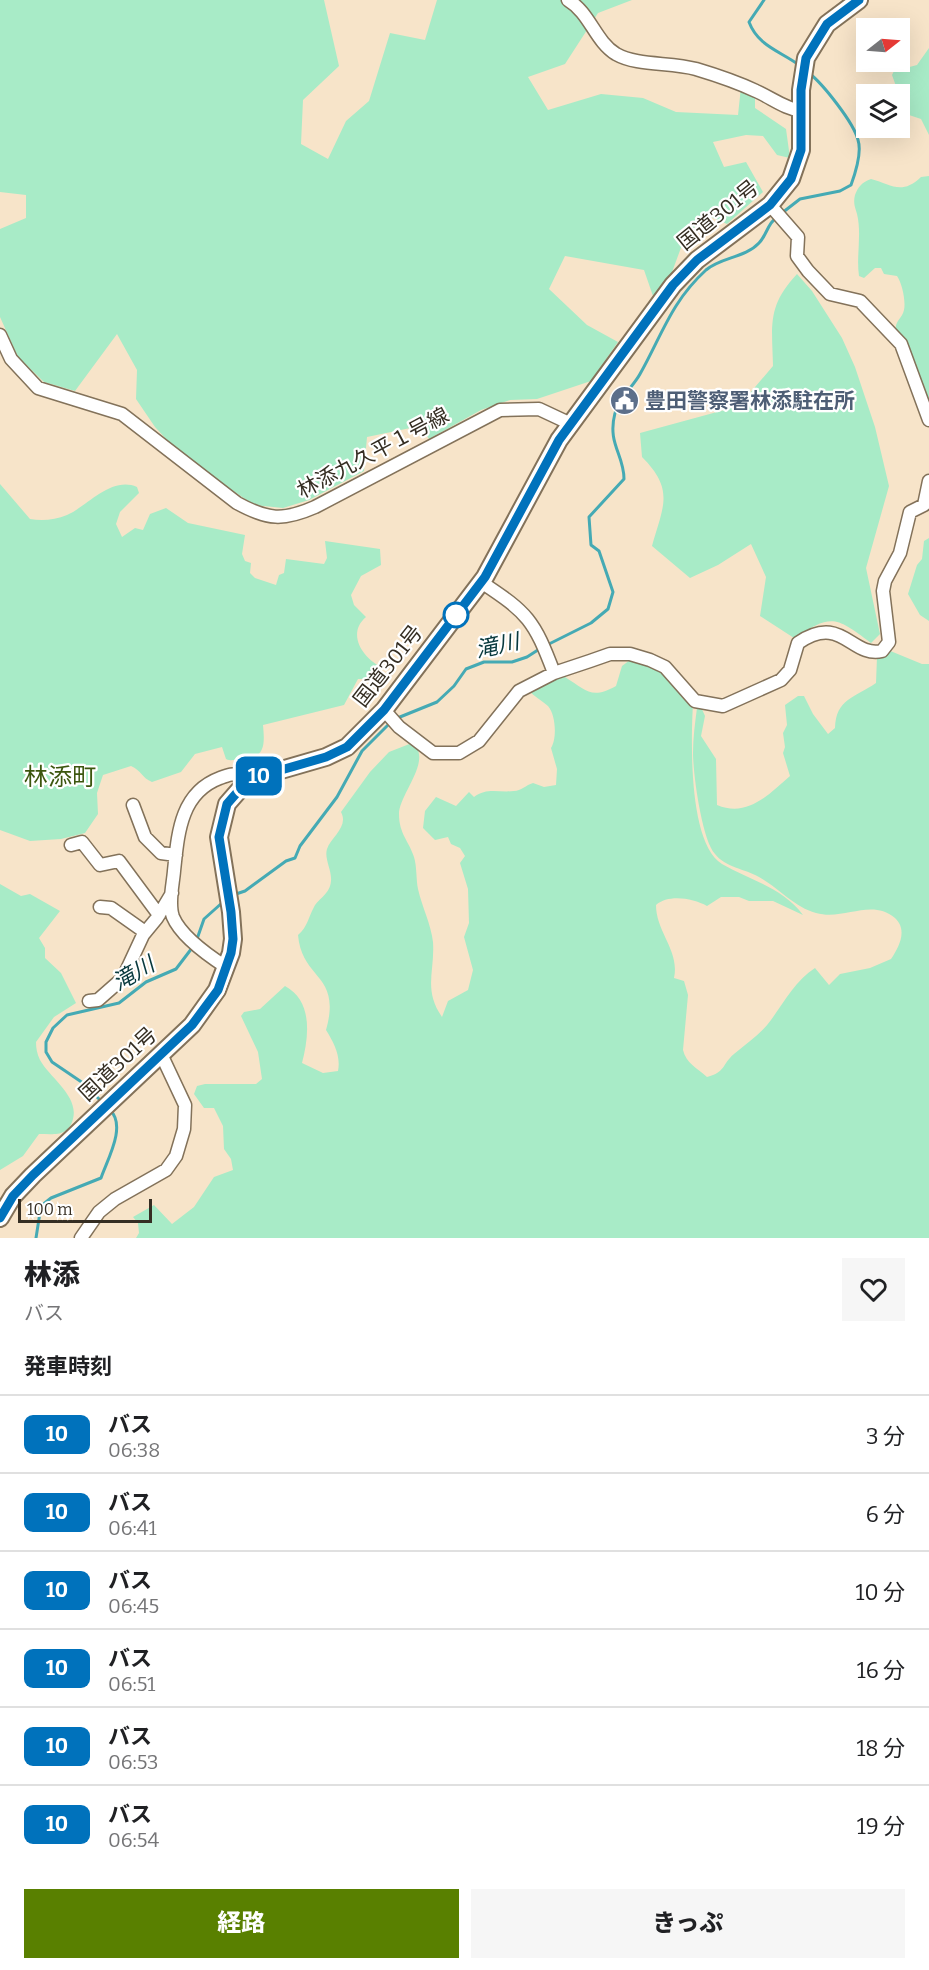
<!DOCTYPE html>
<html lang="ja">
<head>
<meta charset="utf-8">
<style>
  :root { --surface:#fff; --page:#f6f6f6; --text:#202124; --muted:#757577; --line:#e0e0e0; --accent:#598000 }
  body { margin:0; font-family:Bitter,"Noto Sans JP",serif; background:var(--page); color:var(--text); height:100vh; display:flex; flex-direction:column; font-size:22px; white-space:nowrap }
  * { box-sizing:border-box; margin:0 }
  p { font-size:20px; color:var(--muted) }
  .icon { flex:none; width:33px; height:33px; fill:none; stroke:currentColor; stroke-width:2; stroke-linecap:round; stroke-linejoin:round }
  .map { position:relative; height:1238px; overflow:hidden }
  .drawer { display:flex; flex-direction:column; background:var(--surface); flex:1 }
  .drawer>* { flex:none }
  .badge { padding:0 12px; border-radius:9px; font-size:21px; line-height:39px }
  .needle { width:39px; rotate:73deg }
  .buttons { position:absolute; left:856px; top:18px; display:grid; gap:12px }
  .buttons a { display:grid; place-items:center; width:54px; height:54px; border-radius:0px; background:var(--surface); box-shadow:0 6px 24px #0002; font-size:30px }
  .scale { position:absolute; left:18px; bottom:15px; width:134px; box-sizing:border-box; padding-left:6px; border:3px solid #352e23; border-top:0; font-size:16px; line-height:21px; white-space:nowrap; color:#352e23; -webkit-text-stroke:4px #fff; paint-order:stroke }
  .map>.badge { position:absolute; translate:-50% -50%; box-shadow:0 0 0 3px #fff }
  h2 { padding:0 24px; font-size:22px; line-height:54px }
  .round { display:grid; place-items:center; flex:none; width:63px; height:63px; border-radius:0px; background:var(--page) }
  .headline { display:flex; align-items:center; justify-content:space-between; height:102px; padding:0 24px }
  h1 { font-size:28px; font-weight:800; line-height:45px }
  .action { display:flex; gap:12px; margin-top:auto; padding:12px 24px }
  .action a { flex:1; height:69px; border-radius:0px; background:var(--accent); color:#fff; font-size:24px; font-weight:800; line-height:69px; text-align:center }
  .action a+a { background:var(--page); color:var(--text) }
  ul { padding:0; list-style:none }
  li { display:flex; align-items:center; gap:18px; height:78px; padding:0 24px; border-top:2px solid var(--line) }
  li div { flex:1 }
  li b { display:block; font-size:22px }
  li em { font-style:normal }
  li .badge { min-width:66px; font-weight:700; text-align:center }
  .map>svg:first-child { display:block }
</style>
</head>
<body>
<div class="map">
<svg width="929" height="1238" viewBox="0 0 929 1238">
  <rect width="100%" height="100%" fill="#f7e4c9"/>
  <path fill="#a8ebc7" d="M 0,0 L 324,0 L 339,66 L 303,100 L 301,144 L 328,159 L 346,121 L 369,101 L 390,33 L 425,40 L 437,0 L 632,0 L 598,13 L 565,64 L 528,77 L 548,110 L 601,94 L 643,98 L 676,112 L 738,115 L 741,87 L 755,94 L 755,108 L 786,129 L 790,158 L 777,155 L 763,136 L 746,135 L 713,142 L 724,167 L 746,162 L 763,192 L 727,224 L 704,214 L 682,245 L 665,291 L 653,296 L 644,270 L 565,256 L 549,289 L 587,325 L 618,342 L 591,381 L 537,399 L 510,400 L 481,410 L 429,439 L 420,426 L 367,437 L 364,471 L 309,500 L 283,508 L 254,505 L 182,456 L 155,427 L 136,399 L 137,370 L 117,334 L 75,391 L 44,382 L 18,357 L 0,317 L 0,229 L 26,218 L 26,195 L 0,192 Z
    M 929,48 L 929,135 L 921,119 L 906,114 L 892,75 L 894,71 L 917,65 Z
    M 929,176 L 929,398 L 924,397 L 896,332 C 894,321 902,319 904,310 C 906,301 902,283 897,276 L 884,274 L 881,268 L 875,268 L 864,278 L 859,276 C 856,256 862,234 857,214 C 855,207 853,203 855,195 C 858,187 862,182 871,179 C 891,184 901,196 921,177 Z
    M 797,274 L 812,291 L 842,338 L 855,367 L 875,427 L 889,486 L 866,568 L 880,634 L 871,643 C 835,616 832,614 794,638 L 760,616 L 766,577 L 751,544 L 718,565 L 690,578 L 652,546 C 663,506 675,490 642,457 L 640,433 L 739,406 L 773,366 C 772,325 767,306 797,274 Z
    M 0,484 L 30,519 C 42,521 55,520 67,515 C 88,506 111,476 137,487 L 139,493 L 120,512 L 116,524 L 122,537 L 135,528 L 143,530 L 150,514 L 166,508 L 188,523 L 245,535 L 242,554 L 245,561 L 251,563 L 250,573 L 255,578 L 276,585 L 279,575 L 284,573 L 286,559 L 324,564 L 327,558 L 325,541 L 380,549 L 381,565 L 361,576 L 351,595 L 354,605 L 366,617 C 346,634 363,659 383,668 L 367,679 L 358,679 L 344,705 L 263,725 C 265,746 265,759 240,759 C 234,759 233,762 226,759 L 222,747 L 195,754 L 181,772 L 152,782 C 142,778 141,770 131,766 L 103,775 L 97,793 L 98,814 L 85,833 L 61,839 L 30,841 L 0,830 Z
    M 929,538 L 929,621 L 920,615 L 908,594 L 917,565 L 922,559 L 924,541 Z
    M 888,650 L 922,664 L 929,664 L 929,1238 L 136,1238 L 139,1233 L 138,1223 L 133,1217 L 154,1205 L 172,1224 L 194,1207 L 214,1177 L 233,1170 L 231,1159 L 224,1149 L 223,1126 L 214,1108 L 204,1108 L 194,1094 L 197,1086 L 205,1084 L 256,1084 L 262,1079 L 258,1052 L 241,1016 L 244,1012 L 260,1009 L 285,986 C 313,1001 309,1036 302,1063 L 323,1073 L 338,1071 C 341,1056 334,1043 326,1030 C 342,973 302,981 298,935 C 308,926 308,918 314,907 C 319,898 330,894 331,881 C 332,870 324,859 327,849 C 331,837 349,827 341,812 L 370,772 L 389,752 L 412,743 C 434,759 399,794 399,814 C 399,834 409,841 414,857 C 417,867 416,879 418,889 C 422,907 431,924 433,942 C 435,971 423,990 442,1017 L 448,1001 L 468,990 L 473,970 L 464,937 L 469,923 L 468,889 L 460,863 L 465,856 L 460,848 L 451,844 L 448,837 L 435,840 L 423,828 L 425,811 L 436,797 L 456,806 L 469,792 L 474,797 C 487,787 499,793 514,791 C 521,791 526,785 533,783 L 544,787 L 556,785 L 557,769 L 551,748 C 557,739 556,715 548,706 C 541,700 535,697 529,691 L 540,683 L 565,677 C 586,690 591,700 616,686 L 622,666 L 630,660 L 662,668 L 693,703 C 691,740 688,843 722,864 C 749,880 782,887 803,915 L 773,901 L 749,901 L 739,897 L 721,897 L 707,906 C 693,898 668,894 656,905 C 656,932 680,951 674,978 L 684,981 L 688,995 L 683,1050 C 686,1063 697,1068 707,1077 C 726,1072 722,1064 734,1054 C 747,1043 761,1034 771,1020 C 784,1002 796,980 815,968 L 829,985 L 840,974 L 870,968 L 891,959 C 899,947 908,930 895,918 C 871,898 844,921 816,913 C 794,907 779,888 759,877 C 745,869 725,867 715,854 C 702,840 693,774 693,753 C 693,738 695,723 697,708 L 701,707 L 705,716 L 701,736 L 716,759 L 717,805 C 748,818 769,794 790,776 L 783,753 L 785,747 L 783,733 L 787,725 L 785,705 L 798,696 L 804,696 L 813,714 L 828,734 L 835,728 C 836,699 854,698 876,683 L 877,657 Z
    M 0,884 L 21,896 L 30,894 L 60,911 L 39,938 L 45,948 L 45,958 L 61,973 L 76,1003 L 54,1017 L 36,1042 C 36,1048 37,1054 40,1060 C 50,1078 79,1096 73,1119 C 68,1137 55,1134 39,1134 L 23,1156 L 0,1170 Z"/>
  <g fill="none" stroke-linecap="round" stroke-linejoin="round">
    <path stroke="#45aab4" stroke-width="3" d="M 764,0 L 749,22 C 758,46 780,51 799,65
      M 782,213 L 800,199 L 840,191 L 851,185 C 855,174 862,152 858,140 C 854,123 823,84 809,73
      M 547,645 L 591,623 L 608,609 L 613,592 L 599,551 L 591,545 L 589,517 L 624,479 C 624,454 607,444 615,413 C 618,399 633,387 640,374 C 662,335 671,302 706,270 C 721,257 745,258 759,243 C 767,235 767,224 777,217
      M 395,719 L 437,702 L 454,686 L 466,669 L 484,662 L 512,662 L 527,657 L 541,648
      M 233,895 L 245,891 L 286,861 L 295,858 L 300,846 L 337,797 L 362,751 L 390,723
      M 197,939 L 204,919 L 223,902
      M 101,1101 L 83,1083 L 52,1062 L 46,1052 L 46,1042 L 53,1028 L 67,1015 L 119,1003 L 146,982 L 176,969 L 192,948
      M 36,1238 L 41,1206 L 51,1198 L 101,1178 C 107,1160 127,1126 110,1110"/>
    <defs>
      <path id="minor" d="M 568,0 C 590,13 595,41 616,54 C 637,66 670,62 696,69 C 716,75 737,82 756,91 C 772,98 785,109 802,111
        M 770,205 L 798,237 L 797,256 L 808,271 L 830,294 L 860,301 L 901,344 L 929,420
        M 0,335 L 11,359 L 38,388 L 122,414 L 237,503 C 268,520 283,521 315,507 L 500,410 L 539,409 L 571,424
        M 481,582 C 528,613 534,620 554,673
        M 384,710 L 399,727 L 433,753 L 459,753 L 479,741 L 519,691 L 554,673 L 590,661 L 610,654 L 630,654 L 650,660 L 665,667 L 695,701 L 723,706 L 781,680 L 790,670 L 798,643 C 842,613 851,658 882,651 L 889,642 L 883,591 L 885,581 L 900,553 L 910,512 L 924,505 L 929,481
        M 133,805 L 145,837 L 161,853 L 176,855
        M 71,845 L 82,842 L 100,865 L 119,861 L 159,915
        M 100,907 L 111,908 L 145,932
        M 226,967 C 209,956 181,936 173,917 C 168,904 173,884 174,871 C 178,834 180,793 220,778 C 228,775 233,773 242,775 L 248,782
        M 89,1001 L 98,1000 L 123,978 L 143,935 L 157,918 L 172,893
        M 81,1238 L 99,1212 L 115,1199 L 166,1170 L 176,1156 L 184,1129 L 185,1105 L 161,1054"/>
      <path id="highway" d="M 0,1218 L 13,1196 L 33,1175 L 192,1025 L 217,990 L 231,953 L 233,939 L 231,912 L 219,837 L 227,804 L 241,788 L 257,777 L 326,757 L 347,747 L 384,710 L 485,577 L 559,440 L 673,285 L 697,260 L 770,205 L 791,179 L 801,150 L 801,90 L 806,58 L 827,24 L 859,0"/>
    </defs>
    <use href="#minor" stroke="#83725a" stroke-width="15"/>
    <use href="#highway" stroke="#83725a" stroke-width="20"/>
    <use href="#minor" stroke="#fff" stroke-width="12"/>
    <use href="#highway" stroke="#fff" stroke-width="16"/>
  </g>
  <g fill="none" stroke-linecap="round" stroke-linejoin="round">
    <defs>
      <path id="line" d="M 0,1218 L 13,1196 L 33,1175 L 192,1025 L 218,990 L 231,953 L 233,939 L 231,912 L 219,837 L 227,804 L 241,788 L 257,777 L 326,757 L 347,747 L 384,710 L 485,577 L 559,440 L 673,285 L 697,260 L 770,205 L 791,179 L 801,150 L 801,90 L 806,58 L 827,24 L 859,0"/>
    </defs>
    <use href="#line" stroke="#fff" stroke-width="14"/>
    <use href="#line" stroke="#0072bc" stroke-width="9"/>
  </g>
  <defs>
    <symbol id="civic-disc" viewBox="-11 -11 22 22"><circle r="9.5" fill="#5c6f8a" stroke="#fff"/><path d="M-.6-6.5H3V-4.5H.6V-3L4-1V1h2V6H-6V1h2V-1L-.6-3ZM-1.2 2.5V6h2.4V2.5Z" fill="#fff"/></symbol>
  </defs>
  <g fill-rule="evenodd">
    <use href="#civic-disc" x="608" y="384" width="33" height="33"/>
  </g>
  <circle fill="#fff" stroke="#0072bc" stroke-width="3" cx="456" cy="615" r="12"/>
  <g text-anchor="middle" stroke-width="4.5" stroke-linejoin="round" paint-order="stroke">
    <g font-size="21" fill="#352e23" stroke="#fff">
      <text transform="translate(718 215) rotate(-39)" y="7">国道301号</text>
      <text transform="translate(373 453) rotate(-28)" y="7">林添九久平１号線</text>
      <text transform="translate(388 666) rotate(-52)" y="7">国道301号</text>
      <text transform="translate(118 1064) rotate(-43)" y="7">国道301号</text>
    </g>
    <g font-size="21" font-weight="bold" fill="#4e5e75" stroke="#fff" text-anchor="start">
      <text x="645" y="408">豊田警察署林添駐在所</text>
    </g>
    <g font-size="22" font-style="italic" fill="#08393d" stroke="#fff">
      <text transform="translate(497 645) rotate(-12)" y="8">滝川</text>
      <text transform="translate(133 973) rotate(-30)" y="8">滝川</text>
    </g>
    <g font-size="24" fill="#3c560e" stroke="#fff">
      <text x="60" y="785">林添町</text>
    </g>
  </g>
</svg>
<div class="buttons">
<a><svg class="needle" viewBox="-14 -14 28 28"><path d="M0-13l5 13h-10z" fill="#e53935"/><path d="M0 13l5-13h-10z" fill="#757577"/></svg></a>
<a><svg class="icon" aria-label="layers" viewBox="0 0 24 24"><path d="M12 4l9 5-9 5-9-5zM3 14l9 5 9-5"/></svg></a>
</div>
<div class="scale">100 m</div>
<b class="badge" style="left:259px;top:776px;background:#0072bc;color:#fff">10</b>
</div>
<section class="drawer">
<div class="headline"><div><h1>林添</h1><p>バス</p></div><a class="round"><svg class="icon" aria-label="heart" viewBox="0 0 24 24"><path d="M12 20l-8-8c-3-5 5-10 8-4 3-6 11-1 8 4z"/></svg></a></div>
<h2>発車時刻</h2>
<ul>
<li><span class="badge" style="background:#0072bc;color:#fff">10</span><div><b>バス</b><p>06:38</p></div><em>3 分</em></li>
<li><span class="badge" style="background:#0072bc;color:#fff">10</span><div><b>バス</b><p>06:41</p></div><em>6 分</em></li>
<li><span class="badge" style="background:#0072bc;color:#fff">10</span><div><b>バス</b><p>06:45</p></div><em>10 分</em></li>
<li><span class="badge" style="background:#0072bc;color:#fff">10</span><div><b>バス</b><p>06:51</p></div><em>16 分</em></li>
<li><span class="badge" style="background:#0072bc;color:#fff">10</span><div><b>バス</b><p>06:53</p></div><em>18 分</em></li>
<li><span class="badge" style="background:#0072bc;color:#fff">10</span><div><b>バス</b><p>06:54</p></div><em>19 分</em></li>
</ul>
<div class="action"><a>経路</a><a>きっぷ</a></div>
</section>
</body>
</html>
